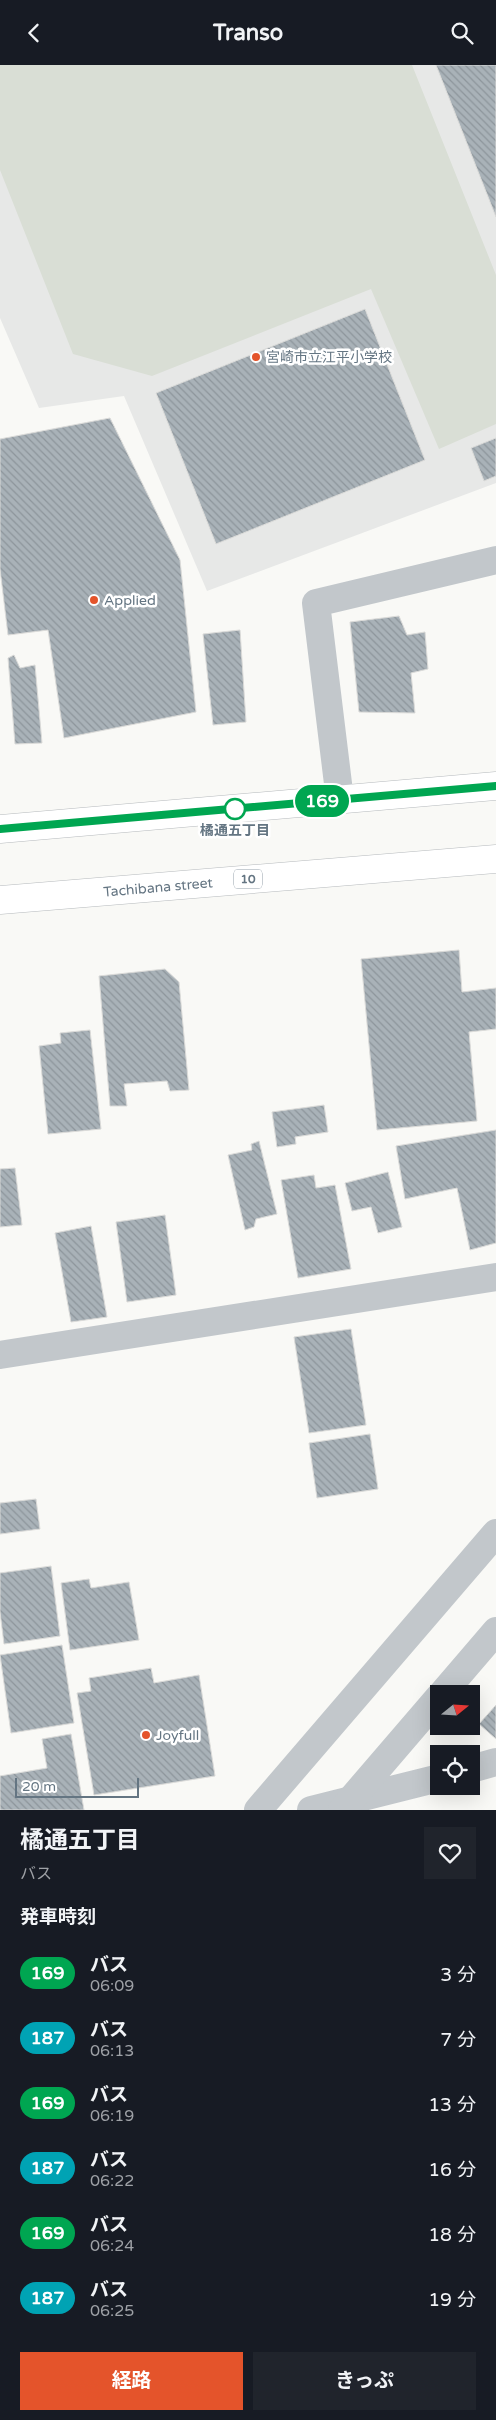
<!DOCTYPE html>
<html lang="ja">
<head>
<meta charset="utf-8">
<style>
  :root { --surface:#171b24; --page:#20242c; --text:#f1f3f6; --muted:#9ea1a6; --accent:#e4542b }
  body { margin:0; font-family:"Varela Round","Noto Sans JP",sans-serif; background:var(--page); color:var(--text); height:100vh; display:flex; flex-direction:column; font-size:19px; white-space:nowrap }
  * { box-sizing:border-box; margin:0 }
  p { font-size:16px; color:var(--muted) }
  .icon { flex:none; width:28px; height:28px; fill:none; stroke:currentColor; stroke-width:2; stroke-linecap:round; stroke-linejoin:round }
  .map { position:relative; height:1745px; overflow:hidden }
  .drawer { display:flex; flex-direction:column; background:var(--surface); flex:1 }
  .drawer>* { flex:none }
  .badge { padding:0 10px; border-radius:16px; font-size:18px; line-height:32px }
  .needle { width:32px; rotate:72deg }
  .controls { position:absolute; left:430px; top:1620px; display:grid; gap:10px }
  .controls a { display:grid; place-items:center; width:50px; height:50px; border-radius:0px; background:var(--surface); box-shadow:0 5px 20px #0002; font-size:25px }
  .scale { position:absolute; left:15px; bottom:12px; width:124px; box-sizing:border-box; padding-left:5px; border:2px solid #647582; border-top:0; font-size:14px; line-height:18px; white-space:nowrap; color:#647582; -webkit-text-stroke:4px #fff; paint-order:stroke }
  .map>.badge { position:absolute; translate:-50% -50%; box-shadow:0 0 0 2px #fff }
  h2 { padding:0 20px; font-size:19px; line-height:45px }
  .round { display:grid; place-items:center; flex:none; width:52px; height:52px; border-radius:0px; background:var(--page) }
  .headline { display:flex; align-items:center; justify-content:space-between; height:85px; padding:0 20px }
  h1 { font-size:24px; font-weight:700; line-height:38px }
  .primary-button { display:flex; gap:10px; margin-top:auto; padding:10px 20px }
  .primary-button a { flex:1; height:58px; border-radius:0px; background:var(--accent); color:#fff; font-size:20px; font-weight:700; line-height:58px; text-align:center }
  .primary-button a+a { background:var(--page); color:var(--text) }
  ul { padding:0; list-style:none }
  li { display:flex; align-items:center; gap:15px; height:65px; padding:0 20px }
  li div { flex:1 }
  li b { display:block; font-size:19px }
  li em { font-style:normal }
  li .badge { min-width:55px; font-weight:700; text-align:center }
  header { display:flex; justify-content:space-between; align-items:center; height:65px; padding:0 20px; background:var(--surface); font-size:22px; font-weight:700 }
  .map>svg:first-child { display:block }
</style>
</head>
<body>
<header><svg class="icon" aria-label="back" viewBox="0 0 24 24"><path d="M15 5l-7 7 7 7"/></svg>Transo<svg class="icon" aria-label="search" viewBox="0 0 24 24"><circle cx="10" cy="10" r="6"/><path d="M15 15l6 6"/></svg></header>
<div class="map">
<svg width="496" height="1745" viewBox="0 0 496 1745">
  <defs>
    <pattern id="building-back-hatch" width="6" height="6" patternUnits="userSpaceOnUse" patternTransform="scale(1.25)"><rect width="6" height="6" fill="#a9b2b8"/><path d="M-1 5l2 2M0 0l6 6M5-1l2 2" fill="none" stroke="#8d959b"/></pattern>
  </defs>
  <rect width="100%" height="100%" fill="#f9f9f6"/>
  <path fill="#e7e8e7" d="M 0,0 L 496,0 L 496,418 L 207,526 L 124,331 L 39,343 L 0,253 Z"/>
  <path fill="#d9ded5" d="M 0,0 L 412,0 L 496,210 L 496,359 L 439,384 L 371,224 L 152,311 L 73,289 L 0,105 Z"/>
  <path fill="url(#building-back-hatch)" stroke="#dbdbd9" d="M 436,0 L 496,0 L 496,152 Z
    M 365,244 L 425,395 L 216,479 L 156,328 Z
    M 110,353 L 180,495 L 196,647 L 64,673 L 48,565 L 8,570 L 0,504 L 0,374 Z
    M 496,373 L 496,411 L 484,416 L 471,383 Z
    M 399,551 L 407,570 L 425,567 L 428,604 L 411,608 L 415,648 L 359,647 L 350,557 Z
    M 240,565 L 246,657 L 213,660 L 203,569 Z
    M 14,590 L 20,603 L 35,600 L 42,678 L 15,679 L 8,593 Z
    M 459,885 L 462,927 L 496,923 L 496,964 L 469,967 L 477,1056 L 377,1065 L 361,894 Z
    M 165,904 L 179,917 L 189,1025 L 170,1026 L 167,1016 L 124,1019 L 127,1041 L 110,1041 L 99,911 Z
    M 90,965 L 101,1064 L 48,1069 L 39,981 L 61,978 L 60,968 Z
    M 324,1040 L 328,1067 L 295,1072 L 296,1079 L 277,1082 L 272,1047 Z
    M 496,1065 L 496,1178 L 470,1185 L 457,1123 L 405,1134 L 396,1081 Z
    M 259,1076 L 277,1149 L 256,1154 L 254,1162 L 245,1165 L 228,1090 L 252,1085 L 251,1079 Z
    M 15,1103 L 22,1160 L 0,1162 L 0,1104 Z
    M 388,1107 L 402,1162 L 378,1168 L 371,1142 L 352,1146 L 345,1118 Z
    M 314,1110 L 316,1123 L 335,1120 L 351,1204 L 298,1213 L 281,1115 Z
    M 165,1150 L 176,1230 L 127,1237 L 116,1157 Z
    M 91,1161 L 107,1252 L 71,1257 L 55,1168 Z
    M 351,1264 L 366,1360 L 309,1368 L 294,1272 Z
    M 370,1369 L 378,1424 L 317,1433 L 309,1378 Z
    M 36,1434 L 40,1464 L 0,1469 L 0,1438 Z
    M 51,1501 L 60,1571 L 4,1579 L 0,1547 L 0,1508 Z
    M 89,1514 L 91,1523 L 129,1517 L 139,1575 L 70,1585 L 61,1518 Z
    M 62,1580 L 74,1658 L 11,1668 L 0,1590 Z
    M 151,1603 L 154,1618 L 199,1610 L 215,1711 L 94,1730 L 77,1628 L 91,1626 L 89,1613 Z
    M 496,1640 L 496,1674 L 479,1659 Z
    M 71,1669 L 84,1745 L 0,1745 L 0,1711 L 47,1703 L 42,1674 Z"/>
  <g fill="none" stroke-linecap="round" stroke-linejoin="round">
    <defs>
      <path id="trunk" d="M 0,764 L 496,721
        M 0,835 L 496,794"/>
    </defs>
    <use href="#trunk" stroke="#b6babd" stroke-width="29"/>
    <path stroke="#c2c7cb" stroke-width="28" d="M 340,735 L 316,538 L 496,495
      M 0,1290 L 496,1212
      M 471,1704 L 496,1697
      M 311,1745 L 439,1713"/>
    <path stroke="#c2c7cb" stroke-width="28" d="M 442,1629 L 496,1566
      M 258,1745 L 496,1468
      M 342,1745 L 439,1632"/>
    <use href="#trunk" stroke="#fff" stroke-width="28"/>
  </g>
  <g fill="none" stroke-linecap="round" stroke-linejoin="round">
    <defs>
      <path id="line" d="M 0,764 L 496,721"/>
    </defs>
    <use href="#line" stroke="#fff" stroke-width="11"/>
    <use href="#line" stroke="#00a651" stroke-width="8"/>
  </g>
  <g fill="#e4542b" stroke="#fff" stroke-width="2">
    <circle cx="256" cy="292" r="5"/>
    <circle cx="94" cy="535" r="5"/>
    <circle cx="146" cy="1670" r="5"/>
  </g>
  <circle fill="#fff" stroke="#00a651" stroke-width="2.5" cx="235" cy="744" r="10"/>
  <g text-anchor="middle" stroke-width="5" stroke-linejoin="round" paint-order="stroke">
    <rect fill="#fff" stroke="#929ea8" stroke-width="1" x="234" y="804.5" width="28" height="19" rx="4"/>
    <g font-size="12" font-weight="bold" fill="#647582">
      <text x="248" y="818">10</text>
    </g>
    <g font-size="14" fill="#647582" stroke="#fff" text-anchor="start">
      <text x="266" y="297">宮崎市立江平小学校</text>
      <text x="104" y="540">Applied</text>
      <text x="156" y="1675">Joyfull</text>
    </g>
    <g font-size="14" font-weight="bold" fill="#647582" stroke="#fff">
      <text x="235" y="770">橘通五丁目</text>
    </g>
    <g font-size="14" fill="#647582" stroke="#fff">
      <text transform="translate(158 822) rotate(-5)" y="5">Tachibana street</text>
    </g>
  </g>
</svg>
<div class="controls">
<a><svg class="needle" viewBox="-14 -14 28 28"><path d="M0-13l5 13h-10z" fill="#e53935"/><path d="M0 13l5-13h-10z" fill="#9ea1a6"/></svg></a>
<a><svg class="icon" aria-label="locate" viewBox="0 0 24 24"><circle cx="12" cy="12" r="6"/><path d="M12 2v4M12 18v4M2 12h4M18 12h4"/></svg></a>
</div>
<div class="scale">20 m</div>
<b class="badge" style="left:322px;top:736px;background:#00a651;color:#fff">169</b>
</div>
<section class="drawer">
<div class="headline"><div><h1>橘通五丁目</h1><p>バス</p></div><a class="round"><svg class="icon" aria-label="heart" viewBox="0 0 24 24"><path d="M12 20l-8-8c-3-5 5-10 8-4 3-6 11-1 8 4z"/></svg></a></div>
<h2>発車時刻</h2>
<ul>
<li><span class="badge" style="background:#00a651;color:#fff">169</span><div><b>バス</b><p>06:09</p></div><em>3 分</em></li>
<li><span class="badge" style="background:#00a3b4;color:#fff">187</span><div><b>バス</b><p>06:13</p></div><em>7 分</em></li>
<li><span class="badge" style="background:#00a651;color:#fff">169</span><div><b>バス</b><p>06:19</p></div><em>13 分</em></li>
<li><span class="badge" style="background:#00a3b4;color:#fff">187</span><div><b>バス</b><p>06:22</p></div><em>16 分</em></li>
<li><span class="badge" style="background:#00a651;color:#fff">169</span><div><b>バス</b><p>06:24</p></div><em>18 分</em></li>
<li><span class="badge" style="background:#00a3b4;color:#fff">187</span><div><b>バス</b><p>06:25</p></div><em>19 分</em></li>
</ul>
<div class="primary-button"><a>経路</a><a>きっぷ</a></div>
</section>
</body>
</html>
